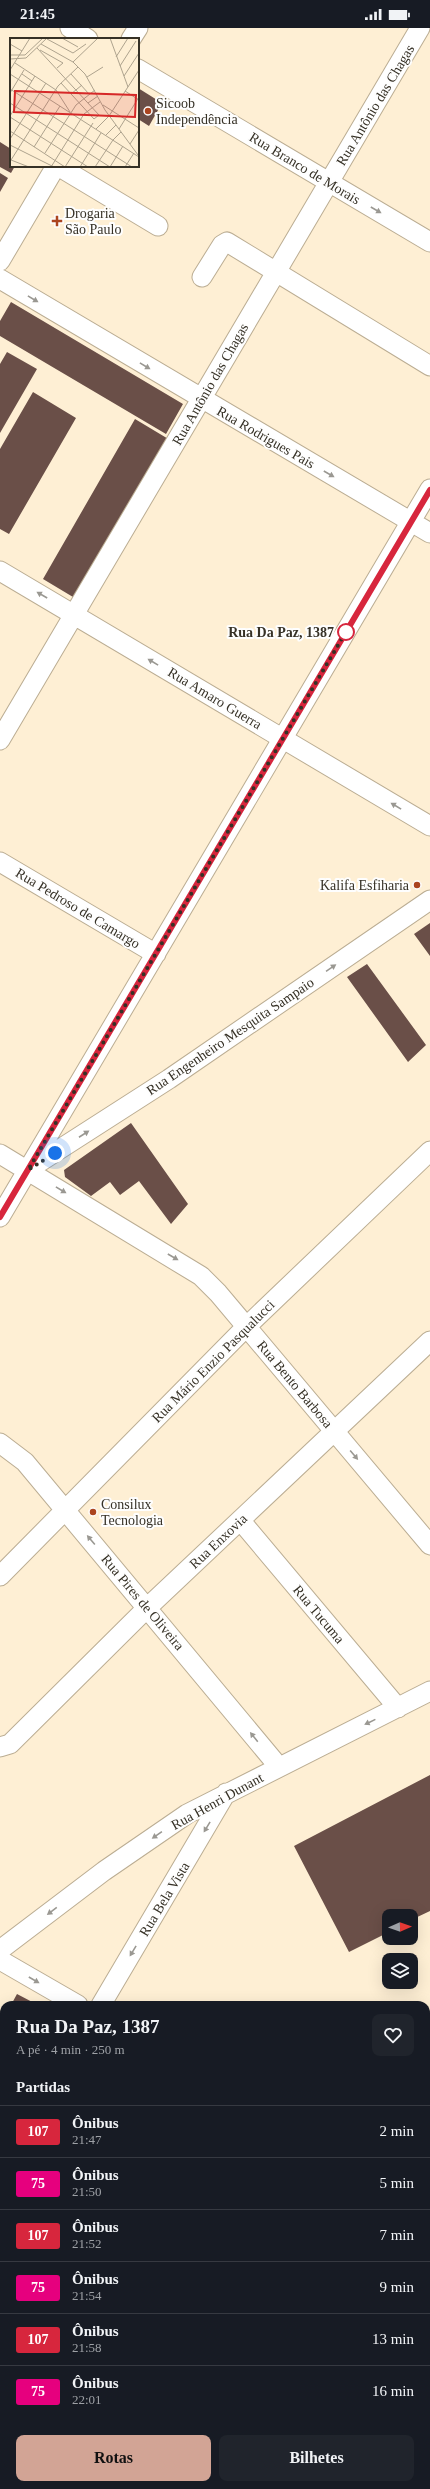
<!DOCTYPE html>
<html lang="pt">
<head>
<meta charset="utf-8">
<style>
  :root { --surface:#171b24; --page:#20242c; --text:#f1f3f6; --muted:#9ea1a6; --line:#363941; --accent:#d2a495 }
  body { margin:0; font-family:"Times New Roman",serif; background:var(--page); color:var(--text); height:100vh; display:flex; flex-direction:column; font-size:15px; white-space:nowrap }
  * { box-sizing:border-box; margin:0 }
  p { font-size:13px; color:var(--muted) }
  .icon { flex:none; width:22px; height:22px; fill:none; stroke:currentColor; stroke-width:2; stroke-linecap:round; stroke-linejoin:round }
  .map { position:relative; flex:1; overflow:hidden }
  .panel { position:absolute; left:0px; top:1973px; width:430px; height:488px; display:flex; flex-direction:column; background:var(--surface); border-radius:12px 12px 0 0; box-shadow:0 4px 16px #0002 }
  .panel>* { flex:none }
  .badge { padding:0 8px; border-radius:3px; font-size:14px; line-height:26px }
  .needle { width:26px; rotate:88deg }
  .tools { position:absolute; left:382px; top:1881px; display:grid; gap:8px }
  .tools a { display:grid; place-items:center; width:36px; height:36px; border-radius:8px; background:var(--surface); box-shadow:0 4px 16px #0002; font-size:20px }
  .you { position:absolute; width:20px; height:20px; margin:-10px; border:3px solid #fff; border-radius:50%; background:#1a73e8; box-shadow:0 0 0 6px #1a73e833 }
  .map>.badge { position:absolute; translate:-50% -50%; box-shadow:0 0 0 2px #fff }
  h2 { padding:0 16px; font-size:15px; line-height:36px }
  .round { display:grid; place-items:center; flex:none; width:42px; height:42px; border-radius:8px; background:var(--page) }
  .summary { display:flex; align-items:center; justify-content:space-between; height:68px; padding:0 16px }
  h1 { font-size:19px; font-weight:800; line-height:30px }
  .primary-button { display:flex; gap:8px; margin-top:auto; padding:8px 16px }
  .primary-button a { flex:1; height:46px; border-radius:8px; background:var(--accent); color:#111; font-size:16px; font-weight:800; line-height:46px; text-align:center }
  .primary-button a+a { background:var(--page); color:var(--text) }
  ul { padding:0; list-style:none }
  li { display:flex; align-items:center; gap:12px; height:52px; padding:0 16px; border-top:1px solid var(--line) }
  li div { flex:1 }
  li b { display:block; font-size:15px }
  li em { font-style:normal }
  li .badge { min-width:44px; font-weight:700; text-align:center }
  .status { display:flex; justify-content:space-between; align-items:center; height:28px; padding:0 20px; background:var(--surface); direction:ltr }
  .status svg { height:11px; fill:currentColor }
  .map>svg:first-child { display:block }
</style>
</head>
<body>
<div class="status"><b>21:45</b><svg viewBox="0 0 49 12"><path d="M0 12V9h3v3zM5 12V6h3v6zM10 12V3h3v9zM15 12V0h3v12zM26 1h20v11H26zM47 4h2v5h-2z"/></svg></div>
<div class="map">
<svg width="430" height="2461" viewBox="0 0 430 2461">
  <rect width="100%" height="100%" fill="#feefd4"/>
  <path fill="#6a4f48" d="M 138,60 L 162,75 L 149,98 L 138,91 Z
    M 0,114 L 11,121 L 11,138 L 15,138 L 11,145 L 0,139 Z
    M 0,145 L 8,150 L 0,164 Z
    M 11,274 L 183,376 L 166,406 L 0,308 L 0,293 Z
    M 7,324 L 37,341 L 0,405 L 0,336 Z
    M 33,364 L 76,390 L 9,506 L 0,501 L 0,421 Z
    M 135,391 L 170,412 L 78,572 L 43,551 Z
    M 430,895 L 430,928 L 414,906 Z
    M 367,936 L 426,1017 L 408,1034 L 347,949 Z
    M 131,1095 L 188,1176 L 171,1196 L 139,1153 L 120,1167 L 110,1154 L 91,1168 L 65,1149 L 64,1142 Z
    M 430,1747 L 430,1883 L 411,1892 L 411,1888 L 389,1888 L 389,1904 L 349,1924 L 294,1818 Z
    M 17,1966 L 38,1977 L 11,1977 Z
    M 430,2023 L 430,2039 L 426,2031 L 426,2025 Z"/>
  <g fill="none" stroke-linecap="round" stroke-linejoin="round">
    <defs>
      <path id="minor" d="M 70,0 L 88,11
        M 131,11 L 138,0
        M 138,41 L 430,214
        M 58,138 L 158,198
        M 0,233 L 56,138
        M 202,249 L 222,217 L 227,214 L 430,338
        M 0,251 L 430,505
        M 0,543 L 430,798
        M 0,712 L 420,0
        M 0,834 L 156,926
        M 0,1126 L 201,1248 L 218,1265 L 430,1517
        M 32,1139 L 169,1051 L 430,872
        M 0,1189 L 430,461
        M 0,1415 L 25,1434 L 279,1739
        M 240,1492 L 398,1680
        M 0,1548 L 246,1299 L 430,1123
        M 0,1719 L 10,1716 L 148,1579 L 430,1313
        M 0,1922 L 104,1843 L 187,1786 L 430,1663
        M 0,1932 L 78,1977
        M 101,1977 L 226,1765
        M 0,2147 L 4,2141
        M 0,2164 L 4,2166
        M 426,2183 L 430,2185
        M 0,2282 L 4,2285
        M 426,2382 L 430,2376
        M 296,2457 L 303,2461
        M 379,2461 L 382,2457"/>
    </defs>
    <use href="#minor" stroke="#bbad93" stroke-width="21"/>
    <use href="#minor" stroke="#fff" stroke-width="19"/>
  </g>
  <defs><path id="oneway-solid" d="M-6-.8H1V-3.2L6.5 0L1 3.2V.8H-6Z"/></defs>
  <g fill="#9a9892">
    <use href="#oneway-solid" transform="translate(376 182) rotate(30)"/>
    <use href="#oneway-solid" transform="translate(33 271) rotate(31)"/>
    <use href="#oneway-solid" transform="translate(145 338) rotate(31)"/>
    <use href="#oneway-solid" transform="translate(329 446) rotate(30)"/>
    <use href="#oneway-solid" transform="translate(42 567) rotate(-150)"/>
    <use href="#oneway-solid" transform="translate(153 634) rotate(-149)"/>
    <use href="#oneway-solid" transform="translate(396 778) rotate(-149)"/>
    <use href="#oneway-solid" transform="translate(331 940) rotate(-34)"/>
    <use href="#oneway-solid" transform="translate(84 1106) rotate(-33)"/>
    <use href="#oneway-solid" transform="translate(61 1162) rotate(31)"/>
    <use href="#oneway-solid" transform="translate(173 1229) rotate(30)"/>
    <use href="#oneway-solid" transform="translate(354 1427) rotate(50)"/>
    <use href="#oneway-solid" transform="translate(91 1512) rotate(-130)"/>
    <use href="#oneway-solid" transform="translate(370 1694) rotate(154)"/>
    <use href="#oneway-solid" transform="translate(254 1709) rotate(-129)"/>
    <use href="#oneway-solid" transform="translate(207 1799) rotate(121)"/>
    <use href="#oneway-solid" transform="translate(157 1807) rotate(145)"/>
    <use href="#oneway-solid" transform="translate(52 1883) rotate(143)"/>
    <use href="#oneway-solid" transform="translate(133 1923) rotate(121)"/>
    <use href="#oneway-solid" transform="translate(34 1952) rotate(30)"/>
  </g>
  <g fill="none" stroke-linecap="round" stroke-linejoin="round">
    <defs>
      <path id="line" d="M 0,1189 L 430,462"/>
    </defs>
    <use href="#line" stroke="#fff" stroke-width="9"/>
    <use href="#line" stroke="#d7263d" stroke-width="6"/>
    <path stroke="#363126" stroke-width="4" stroke-dasharray="0 7.2" d="M 55,1125 L 28,1142 L 347,602 L 346,604"/>
  </g>
  <g fill="#ab441f" stroke="#fefefe" stroke-width="1.5">
    <circle cx="148" cy="83" r="4"/>
    <path d="M55 187h4v4h4v4h-4v4h-4v-4h-4v-4h4z"/>
    <circle cx="417" cy="857" r="4"/>
    <circle cx="93" cy="1484" r="4"/>
  </g>
  <circle fill="#fff" stroke="#d7263d" stroke-width="2" cx="346" cy="604" r="8"/>
  <g text-anchor="middle" stroke-width="4" stroke-linejoin="round" paint-order="stroke">
    <g font-size="14" fill="#363126" stroke="#fefefe" text-anchor="start">
      <text x="156" y="80">Sicoob<tspan x="156" dy="16">Independência</tspan></text>
      <text x="65" y="190">Drogaria<tspan x="65" dy="16">São Paulo</tspan></text>
      <text x="409" y="862" text-anchor="end">Kalifa Esfiharia</text>
      <text x="101" y="1481">Consilux<tspan x="101" dy="16">Tecnologia</tspan></text>
    </g>
    <g font-size="14" fill="#363126" stroke="#fefefe">
      <text transform="translate(375 77) rotate(-59)" y="5">Rua Antônio das Chagas</text>
      <text transform="translate(305 140) rotate(31)" y="5">Rua Branco de Morais</text>
      <text transform="translate(210 356) rotate(-60)" y="5">Rua Antônio das Chagas</text>
      <text transform="translate(266 409) rotate(30)" y="5">Rua Rodrigues Pais</text>
      <text transform="translate(215 670) rotate(31)" y="5">Rua Amaro Guerra</text>
      <text transform="translate(78 880) rotate(31)" y="5">Rua Pedroso de Camargo</text>
      <text transform="translate(230 1008) rotate(-34)" y="5">Rua Engenheiro Mesquita Sampaio</text>
      <text transform="translate(213 1333) rotate(-45)" y="5">Rua Mário Enzio Pasqualucci</text>
      <text transform="translate(295 1356) rotate(50)" y="5">Rua Bento Barbosa</text>
      <text transform="translate(218 1513) rotate(-43)" y="5">Rua Enxovia</text>
      <text transform="translate(143 1574) rotate(50)" y="5">Rua Pires de Oliveira</text>
      <text transform="translate(319 1586) rotate(50)" y="5">Rua Tucuma</text>
      <text transform="translate(217 1773) rotate(-29)" y="5">Rua Henri Dunant</text>
      <text transform="translate(164 1871) rotate(-59)" y="5">Rua Bela Vista</text>
    </g>
    <g font-size="14" font-weight="bold" fill="#363126" stroke="#fefefe" text-anchor="end">
      <text x="334" y="609">Rua Da Paz, 1387</text>
    </g>
  </g>
  <g transform="translate(10 10)">
    <rect width="129" height="129" fill="#feefd4"/>
    <path fill="none" stroke="#aea38e" stroke-width="1" d="M 52,0 L 68,9M 100,0 L 118,49M 37,1 L 63,15M 0,6 L 12,13M 31,6 L 63,24 L 75,36 L 95,72 L 128,117M 27,10 L 89,77 L 84,81 L 51,45M 30,12 L 53,25 L 47,30M 63,15 L 76,6M 0,17 L 15,17 L 33,0M 106,19 L 118,0M 0,21 L 16,20 L 37,0M 63,24 L 88,0M 5,25 L 46,52 L 60,74M 110,28 L 126,3M 0,32 L 20,0M 0,36 L 129,119M 12,36 L 22,43M 61,36 L 79,56M 114,38 L 129,15M 77,39 L 93,29M 0,51 L 122,129M 115,53 L 129,62M 0,55 L 14,32M 61,56 L 72,47M 0,65 L 100,129 L 113,108M 78,65 L 88,58M 93,67 L 129,90M 0,78 L 25,38M 0,79 L 78,129M 86,91 L 99,78 L 129,32M 109,91 L 129,59M 0,93 L 55,129M 96,97 L 106,87M 0,101 L 36,45M 120,106 L 129,92M 0,107 L 44,129M 24,109 L 50,68M 35,115 L 66,67 L 85,52M 1,122 L 48,48 L 68,29M 1,122 L 19,129M 41,129 L 74,76 L 90,64M 55,129 L 83,85M 70,129 L 91,95M 85,129 L 103,102 L 111,94M 115,129 L 124,115"/>
    <path fill="#d62828" fill-opacity="0.15" stroke="#d62828" stroke-width="2" d="M 5,53 L 126,57 L 125,79 L 4,74 Z"/>
    <rect width="129" height="129" fill="none" stroke="#363126" stroke-width="2"/>
  </g>
</svg>
<div class="tools">
<a><svg class="needle" viewBox="-14 -14 28 28"><path d="M0-13l5 13h-10z" fill="#e53935"/><path d="M0 13l5-13h-10z" fill="#9ea1a6"/></svg></a>
<a><svg class="icon" aria-label="layers" viewBox="0 0 24 24"><path d="M12 4l9 5-9 5-9-5zM3 14l9 5 9-5"/></svg></a>
</div>
<div class="you" style="left:55px;top:1125px"></div>
<section class="panel">
<div class="summary"><div><h1>Rua Da Paz, 1387</h1><p>A pé · 4 min · 250 m</p></div><a class="round"><svg class="icon" aria-label="heart" viewBox="0 0 24 24"><path d="M12 20l-8-8c-3-5 5-10 8-4 3-6 11-1 8 4z"/></svg></a></div>
<h2>Partidas</h2>
<ul>
<li><span class="badge" style="background:#d7263d;color:#fff">107</span><div><b>Ônibus</b><p>21:47</p></div><em>2 min</em></li>
<li><span class="badge" style="background:#e6007e;color:#fff">75</span><div><b>Ônibus</b><p>21:50</p></div><em>5 min</em></li>
<li><span class="badge" style="background:#d7263d;color:#fff">107</span><div><b>Ônibus</b><p>21:52</p></div><em>7 min</em></li>
<li><span class="badge" style="background:#e6007e;color:#fff">75</span><div><b>Ônibus</b><p>21:54</p></div><em>9 min</em></li>
<li><span class="badge" style="background:#d7263d;color:#fff">107</span><div><b>Ônibus</b><p>21:58</p></div><em>13 min</em></li>
<li><span class="badge" style="background:#e6007e;color:#fff">75</span><div><b>Ônibus</b><p>22:01</p></div><em>16 min</em></li>
</ul>
<div class="primary-button"><a>Rotas</a><a>Bilhetes</a></div>
</section>
</div>
</body>
</html>
